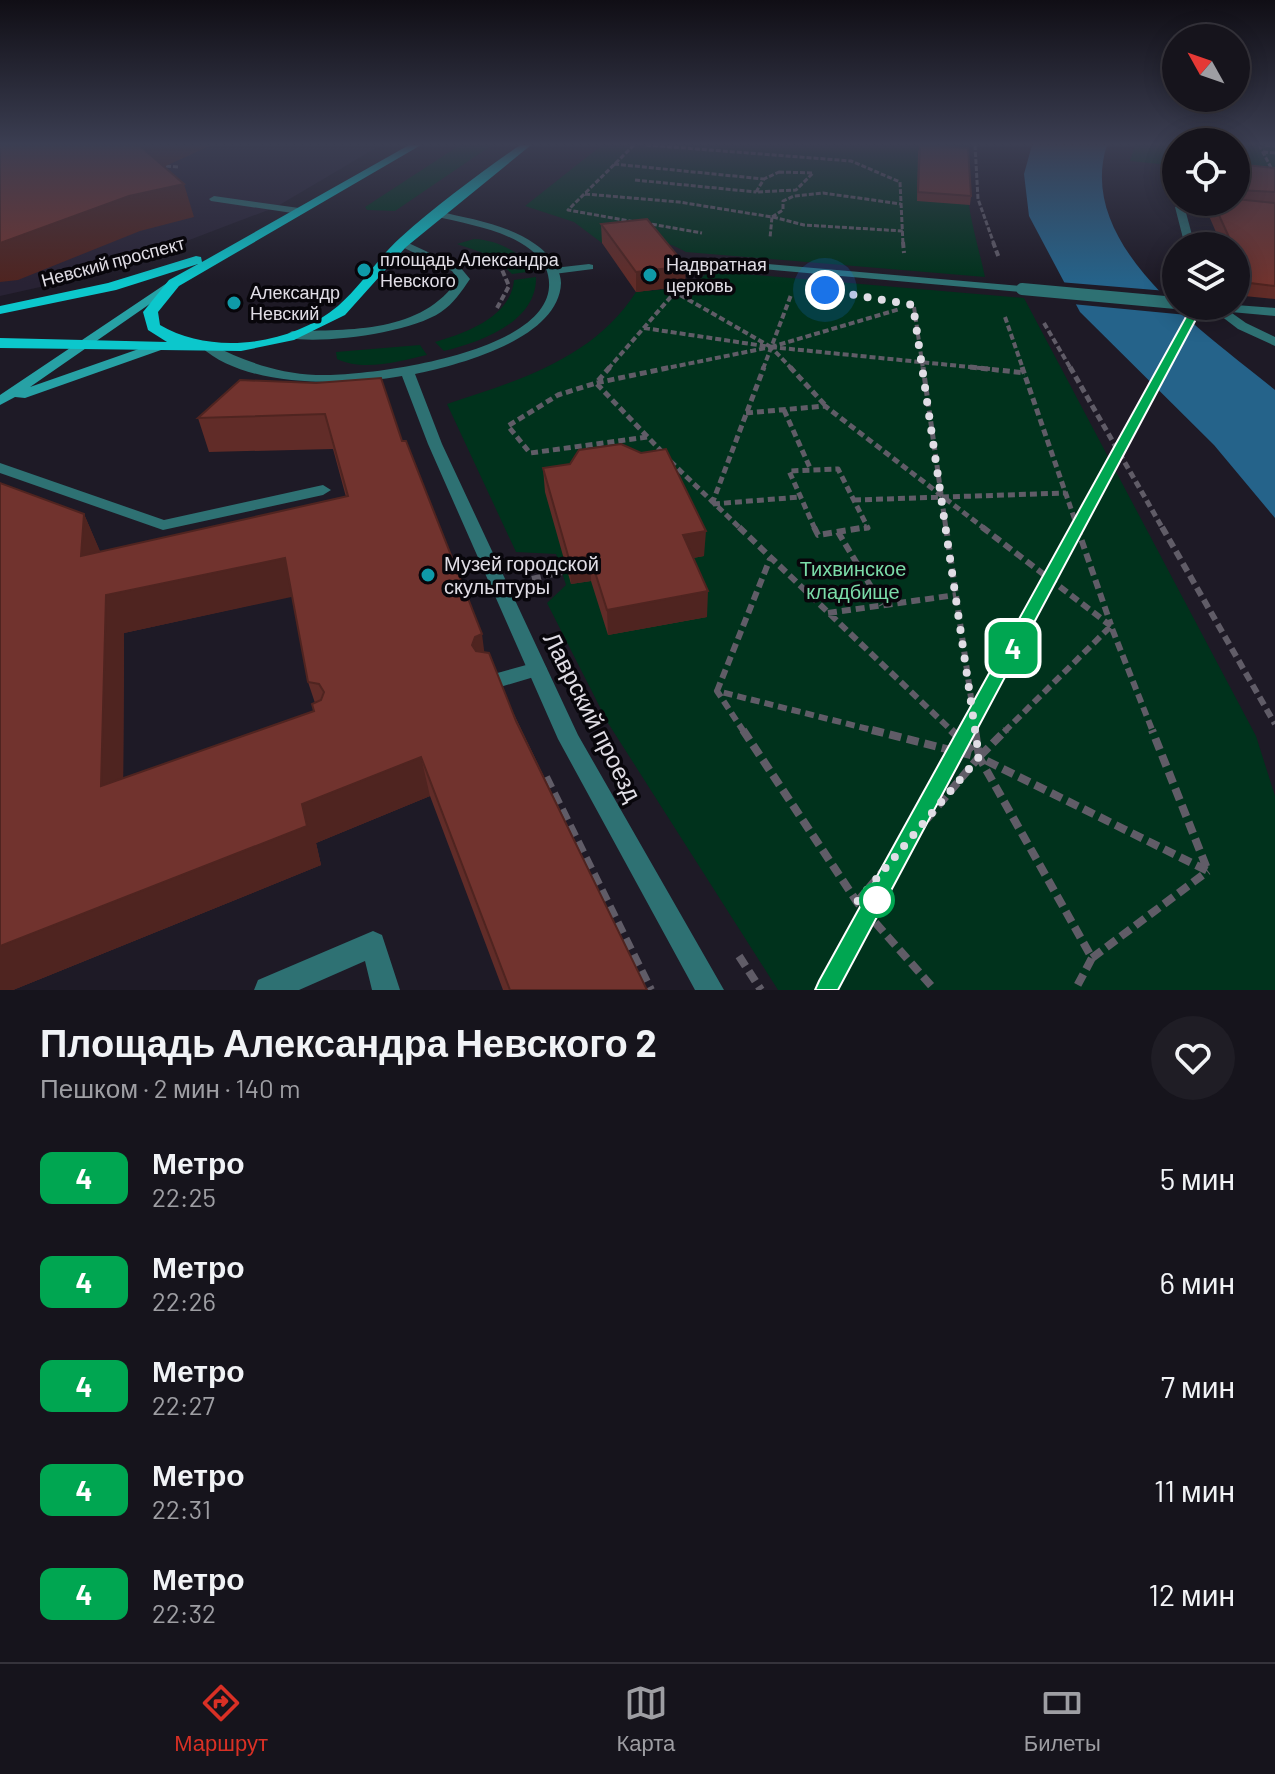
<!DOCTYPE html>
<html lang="ru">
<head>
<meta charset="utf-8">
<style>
  :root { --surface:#16141c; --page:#1f1d25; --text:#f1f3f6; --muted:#9e9ea3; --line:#35333b; --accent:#d93025 }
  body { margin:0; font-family:Barlow,sans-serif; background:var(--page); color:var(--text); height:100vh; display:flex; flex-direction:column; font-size:30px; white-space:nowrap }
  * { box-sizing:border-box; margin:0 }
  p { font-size:26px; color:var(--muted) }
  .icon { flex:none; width:44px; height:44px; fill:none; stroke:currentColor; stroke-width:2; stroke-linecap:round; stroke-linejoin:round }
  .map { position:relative; height:990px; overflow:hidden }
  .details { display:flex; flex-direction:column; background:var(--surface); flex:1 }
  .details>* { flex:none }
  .badge { padding:0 16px; border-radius:12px; font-size:28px; line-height:52px }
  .needle { width:52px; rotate:310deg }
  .fabs { position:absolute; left:1162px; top:24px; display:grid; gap:16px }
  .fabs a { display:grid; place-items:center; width:88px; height:88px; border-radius:50%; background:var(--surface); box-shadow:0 4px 20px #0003,0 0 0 2px var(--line); font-size:40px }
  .you { position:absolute; width:40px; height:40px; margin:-20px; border:6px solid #fff; border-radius:50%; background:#1a73e8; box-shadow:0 0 0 12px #1a73e833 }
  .map>.badge { position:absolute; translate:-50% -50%; box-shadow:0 0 0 4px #fff }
  .round { display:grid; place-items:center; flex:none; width:84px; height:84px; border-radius:42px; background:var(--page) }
  .headline { display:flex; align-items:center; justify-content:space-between; height:136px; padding:0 40px }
  h1 { font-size:38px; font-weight:700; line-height:60px }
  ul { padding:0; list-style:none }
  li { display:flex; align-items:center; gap:24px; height:104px; padding:0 40px }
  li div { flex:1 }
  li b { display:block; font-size:30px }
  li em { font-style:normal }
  li .badge { min-width:88px; font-weight:700; text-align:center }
  .menu { display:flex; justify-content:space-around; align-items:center; height:112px; border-top:2px solid var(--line); background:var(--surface); font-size:22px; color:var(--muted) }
  .menu a { display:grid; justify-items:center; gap:4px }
  .menu .active { color:var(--accent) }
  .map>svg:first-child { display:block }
</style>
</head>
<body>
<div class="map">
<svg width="1275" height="990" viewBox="0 0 1275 990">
  <rect width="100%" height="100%" fill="#1e1a26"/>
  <path fill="#282234" d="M 0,145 L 381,145 L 276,207 L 150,255 L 67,281 L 0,296 Z"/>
  <path fill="#00321c" d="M 460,145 L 492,145 L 395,211 L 367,210 L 365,207 Z
    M 602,145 L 969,145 C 959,187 976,235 985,277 L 686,252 C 657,235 634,239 602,243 L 574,222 L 525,206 Z
    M 1135,145 L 1176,145 L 1176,169 L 1169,165 L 1130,161 Z
    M 1236,145 L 1275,145 L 1275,179 L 1236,175 Z
    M 474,239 C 498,240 520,252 535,271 L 512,274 L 495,257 L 457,244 Z
    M 708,271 L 1024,298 L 1256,736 L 1275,796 L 1275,990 L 778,990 L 608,723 L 547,603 L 566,585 L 556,554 L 516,552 L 447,404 C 518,381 594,358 636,292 C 659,289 695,291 708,271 Z
    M 536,277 C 537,322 481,342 444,351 L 435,342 C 466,333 511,317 514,280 Z
    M 420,345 L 427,355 C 400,361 364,372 337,359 L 336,352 Z"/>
  <path fill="#25638a" d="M 1032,145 L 1107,145 C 1074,247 1209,335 1275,390 L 1275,518 L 1214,445 L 1080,312 L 1029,216 L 1024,174 Z"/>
  <path fill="#1e1a26" d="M 1059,282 L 1167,291 L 1187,315 L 1072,304 Z"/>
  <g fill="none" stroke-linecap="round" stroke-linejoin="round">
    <path stroke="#605c67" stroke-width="3" stroke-dasharray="5 2" stroke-linecap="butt" d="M 634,145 L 568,210 L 635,222
      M 646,145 L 851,161 L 900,182 L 903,244
      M 920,145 L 935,146
      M 975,145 L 978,199 L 994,244
      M 1259,145 L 1275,175
      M 1265,145 L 1275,146
      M 1263,152 L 1275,153
      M 614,164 L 764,179
      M 166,166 L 179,167
      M 779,172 L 813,173 L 796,190 L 756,192 L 764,179 Z
      M 635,180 L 756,192
      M 585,194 L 679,202 L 772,217 L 770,238
      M 772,217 L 783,210 L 783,201 L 794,196 L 823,193 L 901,204
      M 773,217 L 804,225 L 903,231
      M 645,223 L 702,233"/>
    <path stroke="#605c67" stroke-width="4" stroke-dasharray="6 3" stroke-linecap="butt" d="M 903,242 L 904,253
      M 993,242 L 999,258
      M 675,292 L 700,288
      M 914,307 L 923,369
      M 497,308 L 509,286 L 500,265
      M 1005,317 L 1023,369
      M 1044,323 L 1071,369
      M 644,328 L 771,347 L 792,369
      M 771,347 L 990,369
      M 771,347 L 900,309
      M 608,369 L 675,292 L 771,347
      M 662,369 L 771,347
      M 763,369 L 791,295"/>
    <path stroke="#605c67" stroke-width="5" stroke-dasharray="7 4" stroke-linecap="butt" d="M 610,367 L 596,383 L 672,367
      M 790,367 L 825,405
      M 923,367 L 946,529
      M 970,367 L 1025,373
      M 1022,367 L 1078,529
      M 1070,367 L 1163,529
      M 784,410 L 811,470
      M 746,413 L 825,406 L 985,529
      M 647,437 L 530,453 L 508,426 L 558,395 L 596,383 L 664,454
      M 670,461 L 741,529
      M 854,500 L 1066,493
      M 712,504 L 764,367
      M 713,504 L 800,497
      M 815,529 L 789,471 L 838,469 L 868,528 L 861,529"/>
    <path stroke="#605c67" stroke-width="6" stroke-dasharray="9 5" stroke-linecap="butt" d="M 739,527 L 953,732
      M 814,527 L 818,535 L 867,527
      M 946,527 L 976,732
      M 982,527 L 1111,626
      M 1077,527 L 1111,625
      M 1162,527 L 1275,724
      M 838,532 L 882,605
      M 532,579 L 562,572
      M 828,613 L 956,595
      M 717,691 L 770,559
      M 744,732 L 717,691 L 880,732
      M 1004,732 L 1111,626 L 1153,732"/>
    <path stroke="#605c67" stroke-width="8" stroke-dasharray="12 6" stroke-linecap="butt" d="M 743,730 L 857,902 L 935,990
      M 872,730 L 978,757
      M 951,730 L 979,757 L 1092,958 L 1075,990
      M 975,730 L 979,756
      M 980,756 L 1006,730
      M 546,777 L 651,990
      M 857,902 L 979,757 L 1208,871 L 1152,730
      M 739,956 L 761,990
      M 1092,958 L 1208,871"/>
    <path fill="#2e7173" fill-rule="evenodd" d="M 214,196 L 299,208 L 304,211 L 299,214 L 211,201 L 209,199 Z
      M 1188,202 L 1227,202 L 1234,205 C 1222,210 1203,204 1185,209 L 1195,246 L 1185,246 L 1175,207 Z
      M 402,240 L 460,267 L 470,279 C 461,292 454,303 441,312 C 410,333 325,344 288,338 L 286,335 L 292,331 C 349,330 423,333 458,279 L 452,271 L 398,245 L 397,243 Z
      M 711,259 L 1022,286 L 1028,289 L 1022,292 L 707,264 L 707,260 Z
      M 589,264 L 593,265 L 593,269 L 554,274 L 549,271 L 554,268 Z
      M 1236,305 L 1275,308 L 1275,316 L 1209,310 L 1203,306 Z
      M 0,463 L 164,520 L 323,485 L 331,490 L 323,495 L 163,530 L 0,473 Z
      M 537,662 L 544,664 L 547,669 L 544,674 L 490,690 L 483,687 L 480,682 L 483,677 Z
      M 373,931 L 382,935 L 400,990 L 372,990 L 365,961 L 299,990 L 254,990 L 258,980 Z"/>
    <path fill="#2e7173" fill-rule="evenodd" d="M 437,211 C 470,219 507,224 535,244 C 547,252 561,268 561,283 C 559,339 459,365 415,374 L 442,444 L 578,735 L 724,990 L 695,990 L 558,739 L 428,444 L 402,376 C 345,386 246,388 201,347 L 207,343 L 211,344 C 245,362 278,373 316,375 C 367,377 545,354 549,287 C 550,272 543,259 531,250 C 504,229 466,224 434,216 L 434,212 Z
      M 1208,306 L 1222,306 L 1246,323 L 1275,337 L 1275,346 L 1238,329 Z"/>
    <path fill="#27a1a5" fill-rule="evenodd" d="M 170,281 L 180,283 L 30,387 L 153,344 L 161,344 L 161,350 L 25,398 L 15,397 L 0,405 L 0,395 Z"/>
    <path fill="#0cc7cc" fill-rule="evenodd" d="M 409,145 L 421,145 L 179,286 L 158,312 L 160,325 C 212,356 292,345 338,306 C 361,286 377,259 400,238 C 438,204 479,174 520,145 L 531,145 L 406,247 L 345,315 L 294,340 L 241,351 L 0,348 L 0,338 L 167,342 L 148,330 L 143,312 L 169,280 L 198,264 L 116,290 L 0,314 L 0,306 L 108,283 L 196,256 L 201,257 L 202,262 Z"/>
    <path stroke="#2e7173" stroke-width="12" d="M 1022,289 L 1176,303"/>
  </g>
  <path fill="#612c28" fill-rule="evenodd" d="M 920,145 L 971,196 L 970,205 L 917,201 L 918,153 Z
    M 1236,164 L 1275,168 L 1275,299 L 1244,296 L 1236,277 L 1236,246 L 1222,246 L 1206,209 L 1208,202 L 1236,202 Z
    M 601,224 L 685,286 L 636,292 L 602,243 Z
    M 240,380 L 402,441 L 484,652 L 647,990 L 503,990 L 430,796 L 316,843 L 321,865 L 13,990 L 84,514 L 100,552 L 346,497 L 333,449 L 209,452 L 198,418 ZM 292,596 L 308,682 L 315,703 L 314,711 L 123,778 L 124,633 Z
    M 641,453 L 704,556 L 693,558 L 707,617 L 608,635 L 591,581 L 571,584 L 545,492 L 543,468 Z"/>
  <path fill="#4f2420" d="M 138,145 L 212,145 L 148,174 Z
    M 184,184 L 194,217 L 140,231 L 18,280 L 0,282 L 0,243 L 129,196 Z
    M 686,266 L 685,286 L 636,292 L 636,272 Z
    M 84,514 L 100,551 L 98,594 L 81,556 Z
    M 706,531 L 704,556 L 682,560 L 683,535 Z
    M 590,556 L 591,581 L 571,584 L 569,559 Z
    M 285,558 L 296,596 L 124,633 L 123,825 L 101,786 L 106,595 Z
    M 708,591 L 707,617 L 608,635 L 607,610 Z
    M 482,634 L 487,673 L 472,645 L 475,637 Z
    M 421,757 L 430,796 L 316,843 L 321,865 L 13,990 L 0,990 L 0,946 L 302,804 Z"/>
  <path fill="#71332e" stroke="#4f2420" stroke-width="2" fill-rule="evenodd" d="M 0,145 L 139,145 L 184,184 L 129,196 L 0,243 Z
    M 920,145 L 968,148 L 971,196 L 918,192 Z
    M 1236,164 L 1275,168 L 1275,192 L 1236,190 Z
    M 1236,199 L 1275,203 L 1275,286 L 1250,283 L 1236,253 L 1236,246 L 1233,246 L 1213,202 L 1236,202 Z
    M 647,219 L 686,266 L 636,272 L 601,224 Z
    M 381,378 L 402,441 L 406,441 L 482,634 L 475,637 L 472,645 L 476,651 L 489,653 L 516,721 L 647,990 L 510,990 L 421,757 L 302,804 L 307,826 L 0,946 L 0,483 L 84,514 L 81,556 L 348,496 L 325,414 L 198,418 L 240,380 L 316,383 ZM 285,558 L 308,682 L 319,684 L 324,692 L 321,700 L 312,704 L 314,711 L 101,786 L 106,595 Z
    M 621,444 L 641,453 L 666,449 L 706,531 L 683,535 L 708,591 L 607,610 L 590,556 L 569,559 L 543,468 L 570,464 L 579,450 Z"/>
  <linearGradient id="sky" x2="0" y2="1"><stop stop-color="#100e15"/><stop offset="0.51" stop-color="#3b3e52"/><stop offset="1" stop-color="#3b3e52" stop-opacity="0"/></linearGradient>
  <rect width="1275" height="283" fill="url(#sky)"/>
  <path fill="#00a651" stroke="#fff" stroke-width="2" d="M 1198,303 L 1203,306 L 838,990 L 815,990 L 819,981 L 1192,306 Z"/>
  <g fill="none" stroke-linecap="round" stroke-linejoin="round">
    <path stroke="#e0dde5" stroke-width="8" stroke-dasharray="0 14.4" d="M 825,290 L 913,305 L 979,757 L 857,902 L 877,900"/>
  </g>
  <g fill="#0f9aa8" stroke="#08060b" stroke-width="3">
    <circle cx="364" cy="270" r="8"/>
    <circle cx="650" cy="275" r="8"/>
    <circle cx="234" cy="303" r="8"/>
    <circle cx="428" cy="575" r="8"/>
  </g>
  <circle fill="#fff" stroke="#00a651" stroke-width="4" cx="877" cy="900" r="16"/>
  <g text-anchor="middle" stroke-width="7" stroke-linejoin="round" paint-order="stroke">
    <g font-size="18" fill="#e0dde5" stroke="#08060b" text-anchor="start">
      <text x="380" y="266">площадь Александра<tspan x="380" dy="21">Невского</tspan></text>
      <text x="666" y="271">Надвратная<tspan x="666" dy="21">церковь</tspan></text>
      <text x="250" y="299">Александр<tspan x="250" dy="21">Невский</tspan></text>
    </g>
    <g font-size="18" fill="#e0dde5" stroke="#08060b">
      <text transform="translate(113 262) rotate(-15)" y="6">Невский проспект</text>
    </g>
    <g font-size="20" fill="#e0dde5" stroke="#08060b" text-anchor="start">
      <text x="444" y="571">Музей городской<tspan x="444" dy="23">скульптуры</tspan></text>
    </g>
    <g font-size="20" fill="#7bdca8" stroke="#08060b">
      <text x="853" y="576">Тихвинское<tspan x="853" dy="23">кладбище</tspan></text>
    </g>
    <g font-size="24" fill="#e0dde5" stroke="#08060b">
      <text transform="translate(592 717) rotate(63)" y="8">Лаврский проезд</text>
    </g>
  </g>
</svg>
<div class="fabs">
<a><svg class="needle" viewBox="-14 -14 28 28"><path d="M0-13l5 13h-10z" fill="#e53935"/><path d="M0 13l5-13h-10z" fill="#9e9ea3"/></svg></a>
<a><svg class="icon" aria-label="locate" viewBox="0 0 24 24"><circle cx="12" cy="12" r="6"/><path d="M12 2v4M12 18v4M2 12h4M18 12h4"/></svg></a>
<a><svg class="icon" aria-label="layers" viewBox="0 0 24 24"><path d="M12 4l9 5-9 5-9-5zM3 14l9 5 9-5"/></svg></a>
</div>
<div class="you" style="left:825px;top:290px"></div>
<b class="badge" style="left:1013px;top:648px;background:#00a651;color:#fff">4</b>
</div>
<section class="details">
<div class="headline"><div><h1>Площадь Александра Невского 2</h1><p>Пешком · 2 мин · 140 m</p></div><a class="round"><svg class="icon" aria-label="heart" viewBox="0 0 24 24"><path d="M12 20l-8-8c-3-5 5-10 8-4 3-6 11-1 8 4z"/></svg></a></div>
<ul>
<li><span class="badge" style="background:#00a651;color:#fff">4</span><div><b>Метро</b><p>22:25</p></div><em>5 мин</em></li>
<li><span class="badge" style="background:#00a651;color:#fff">4</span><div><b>Метро</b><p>22:26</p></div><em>6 мин</em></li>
<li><span class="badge" style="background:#00a651;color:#fff">4</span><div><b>Метро</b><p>22:27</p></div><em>7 мин</em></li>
<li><span class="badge" style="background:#00a651;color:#fff">4</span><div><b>Метро</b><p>22:31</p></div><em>11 мин</em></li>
<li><span class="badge" style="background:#00a651;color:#fff">4</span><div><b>Метро</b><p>22:32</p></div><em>12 мин</em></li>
</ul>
</section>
<nav class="menu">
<a class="active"><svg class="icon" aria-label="directions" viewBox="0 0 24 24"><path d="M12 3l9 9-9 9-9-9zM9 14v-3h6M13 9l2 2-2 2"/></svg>Маршрут</a>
<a><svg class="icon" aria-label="map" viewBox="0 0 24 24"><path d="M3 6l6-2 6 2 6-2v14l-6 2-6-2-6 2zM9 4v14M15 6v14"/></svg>Карта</a>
<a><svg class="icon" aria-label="tickets" viewBox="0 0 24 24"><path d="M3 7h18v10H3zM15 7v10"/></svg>Билеты</a>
</nav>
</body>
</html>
